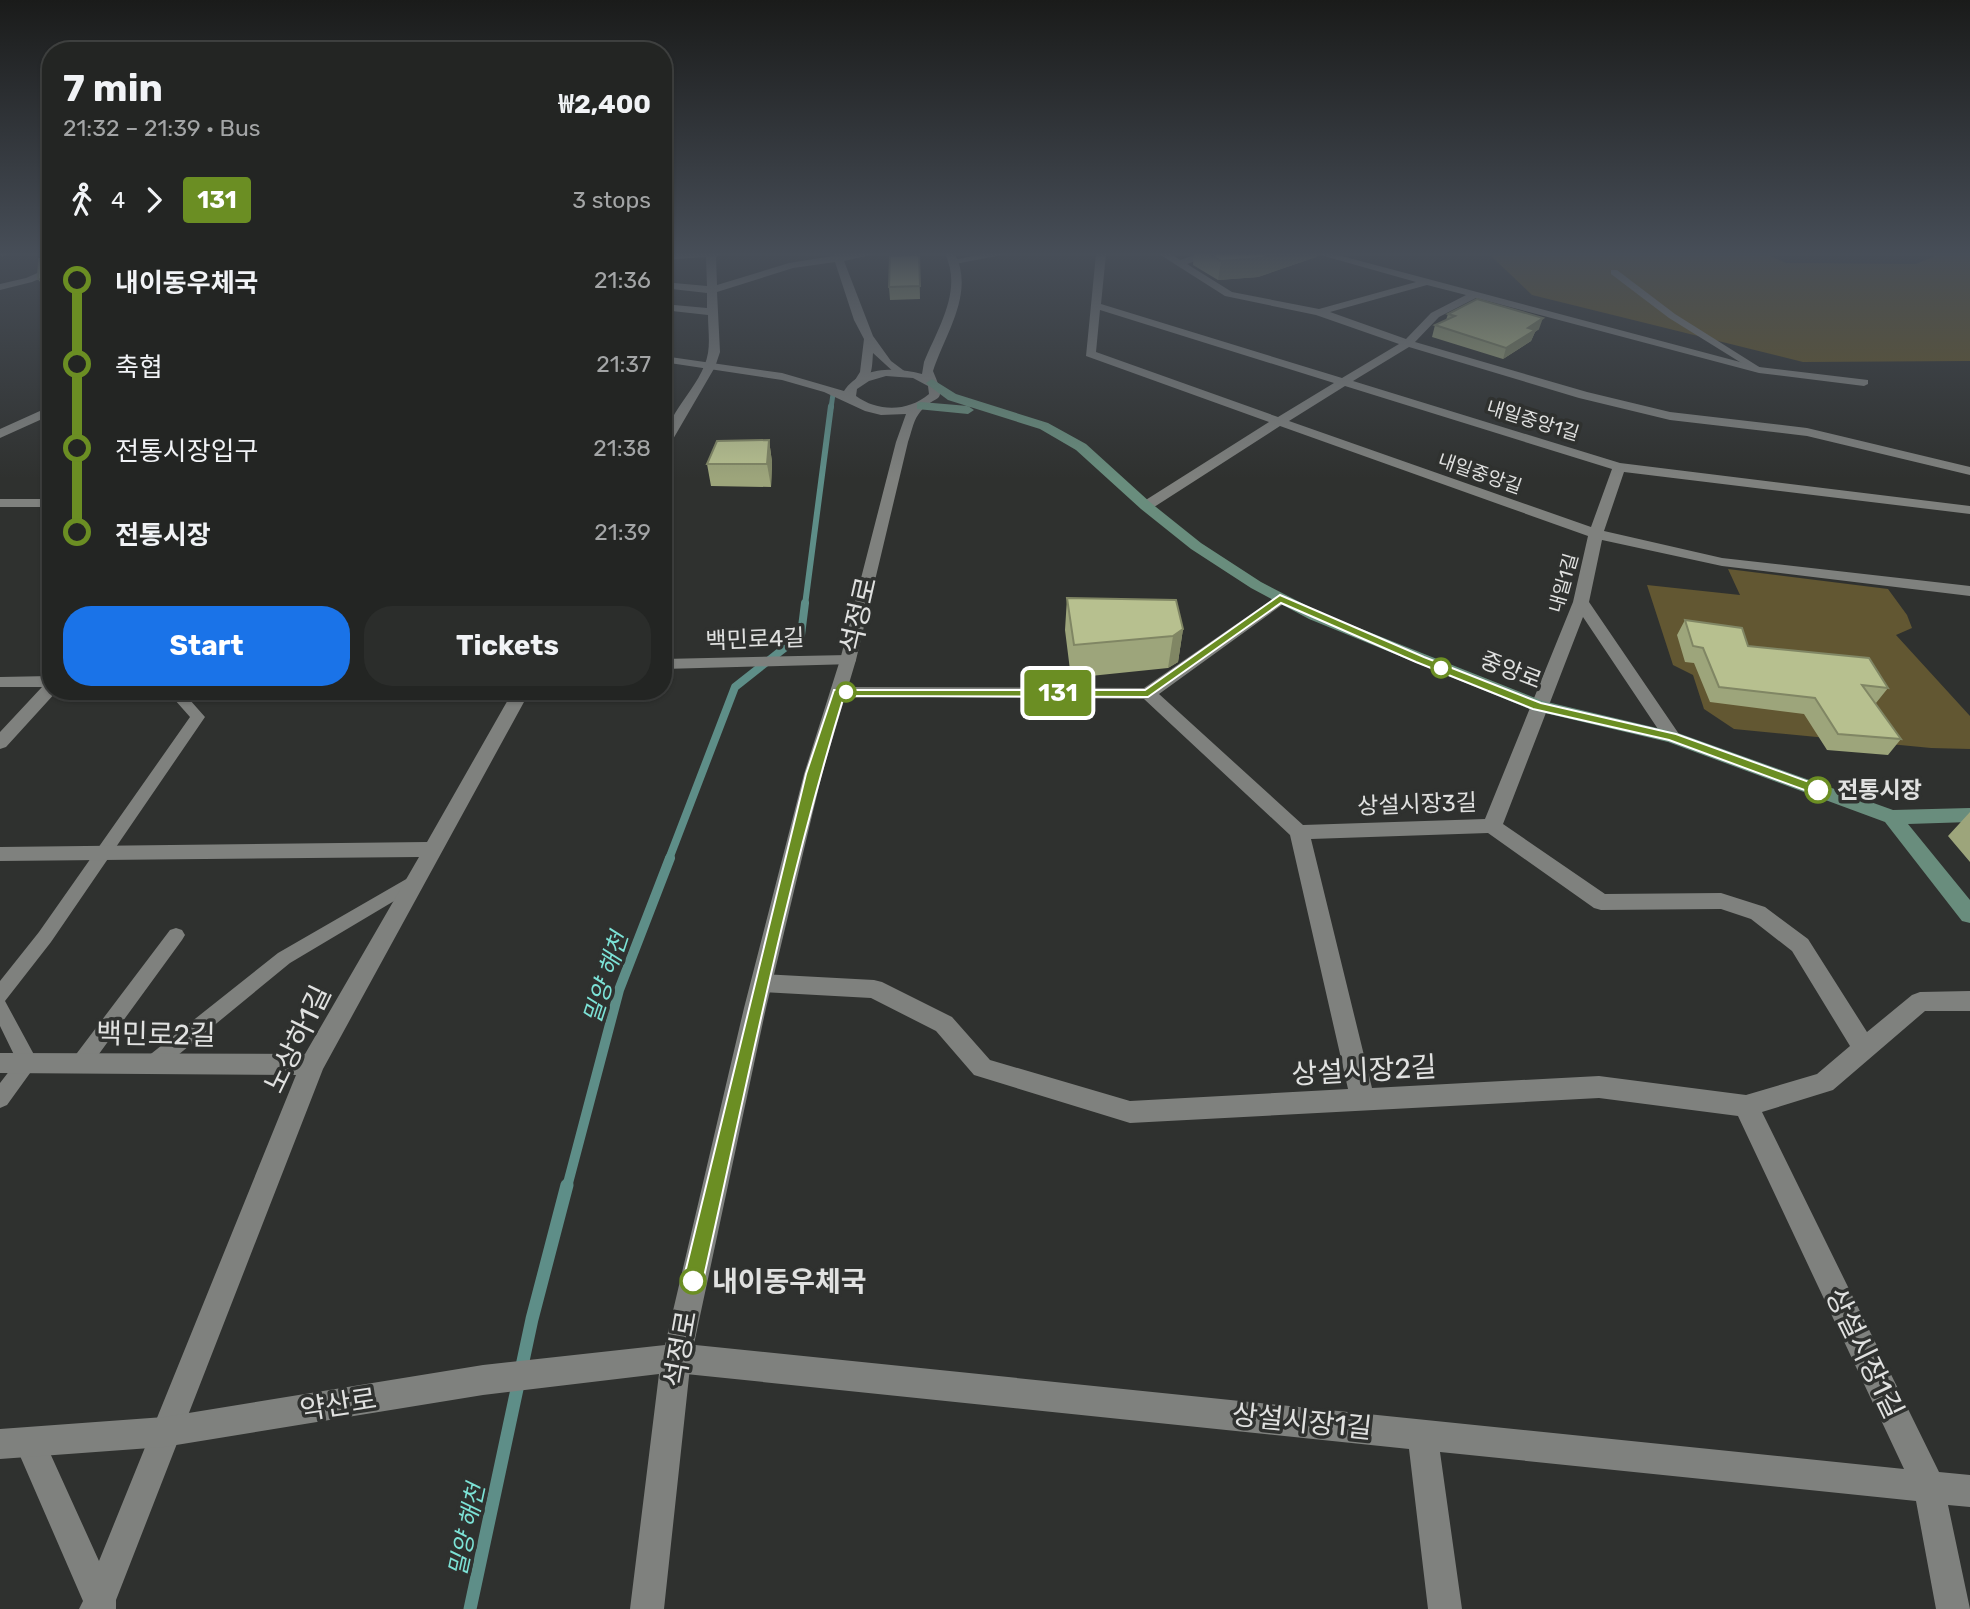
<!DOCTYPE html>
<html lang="en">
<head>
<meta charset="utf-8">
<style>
  :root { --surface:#232523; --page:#2b2d2b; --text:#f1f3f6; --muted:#a3a5a6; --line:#404241; --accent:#1a73e8 }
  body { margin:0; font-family:Rubik,"Noto Sans KR",sans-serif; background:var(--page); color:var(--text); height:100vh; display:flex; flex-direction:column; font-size:26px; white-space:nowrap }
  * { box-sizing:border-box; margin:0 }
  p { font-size:23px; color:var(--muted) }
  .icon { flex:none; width:38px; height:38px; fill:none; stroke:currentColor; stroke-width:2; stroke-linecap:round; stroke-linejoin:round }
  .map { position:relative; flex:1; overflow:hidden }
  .panel { position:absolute; left:42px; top:42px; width:630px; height:658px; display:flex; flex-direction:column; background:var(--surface); border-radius:28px; box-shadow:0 2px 5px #0004,0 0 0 2px var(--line) }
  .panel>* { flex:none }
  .badge { padding:0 14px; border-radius:5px; font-size:24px; line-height:46px }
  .map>.badge { position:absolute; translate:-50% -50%; box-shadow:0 0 0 4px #fff }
  .legs { display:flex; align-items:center; gap:10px; height:77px; padding:0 21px; font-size:23px }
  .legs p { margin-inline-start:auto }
  .overview { display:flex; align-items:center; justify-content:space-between; height:119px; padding:0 21px }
  h1 { font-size:38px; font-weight:700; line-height:52px }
  .primary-button { display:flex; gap:14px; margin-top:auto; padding:14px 21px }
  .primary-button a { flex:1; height:80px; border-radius:28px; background:var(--accent); color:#fff; font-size:28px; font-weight:700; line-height:80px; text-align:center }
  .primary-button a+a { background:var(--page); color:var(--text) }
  ul { padding:0 21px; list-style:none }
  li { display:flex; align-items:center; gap:24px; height:84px; font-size:26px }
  li i { display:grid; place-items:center; width:10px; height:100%; margin:0 9px; background:currentColor }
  li i::after { content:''; width:18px; height:18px; margin:-9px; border:5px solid; border-radius:50%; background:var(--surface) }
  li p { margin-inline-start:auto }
  li:first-child i { background:linear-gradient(#0000 50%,currentColor 0) }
  li:last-child i { background:linear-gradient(currentColor 50%,#0000 0) }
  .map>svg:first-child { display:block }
</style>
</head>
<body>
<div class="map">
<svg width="1970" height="1609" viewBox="0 0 1970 1609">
  <rect width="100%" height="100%" fill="#2f312f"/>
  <path fill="#625732" d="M 1728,569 L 1888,589 L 1907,615 L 1912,628 L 1896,635 L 1970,716 L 1970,749 L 1931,748 L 1734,729 L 1704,709 L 1693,675 L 1673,665 L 1647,585 L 1740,595 Z"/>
  <path fill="#645627" d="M 1489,254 L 1766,254 L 1786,263 L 1916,264 L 1940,254 L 1970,254 L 1970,361 L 1803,362 L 1532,295 Z"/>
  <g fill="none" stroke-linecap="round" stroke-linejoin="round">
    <path stroke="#5e8e88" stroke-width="5" d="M 831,408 L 833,394"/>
    <path stroke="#5e8e88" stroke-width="6" d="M 805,605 L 831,406"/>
    <path stroke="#5e8e88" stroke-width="8" d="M 669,859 L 735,687 L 801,635 L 805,603"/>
    <path stroke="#5e8e88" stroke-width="10" d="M 567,1187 L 619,990 L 670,858"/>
    <path stroke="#5e8e88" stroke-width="13" d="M 470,1609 L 532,1319 L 567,1185"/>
    <path fill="#7f817e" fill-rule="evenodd" d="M 1611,270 L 1617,270 L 1675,314 L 1764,370 L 1756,372 L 1669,318 L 1611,274 Z
      M 167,691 L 182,691 L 205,717 L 51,942 L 5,1001 L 38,1062 L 7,1105 L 0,1108 L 0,1083 L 17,1061 L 0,1026 L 0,981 L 39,932 L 190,717 Z
      M 415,874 L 421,875 L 423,880 L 421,885 L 290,963 L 161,1069 L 154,1072 L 147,1069 L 144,1063 L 147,1057 L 278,953 Z
      M 176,928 L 182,930 L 185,935 L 182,940 L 88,1069 L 81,1072 L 74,1069 L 71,1063 L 74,1057 L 170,930 Z"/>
    <path fill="#7f817e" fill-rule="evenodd" d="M 663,254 L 722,254 L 716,257 L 717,285 L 789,263 L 833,256 L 832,254 L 875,254 L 844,261 L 873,336 L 891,361 L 907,373 L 897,375 L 873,353 C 872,365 873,379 861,384 L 855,380 L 860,372 L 864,339 L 854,320 L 835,262 L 793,268 L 717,292 L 720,352 L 715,367 L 669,446 L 663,450 C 663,413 702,388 708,353 C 710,341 708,327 708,315 L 663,310 L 663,304 L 707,308 L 707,293 L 663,288 L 663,282 L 707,286 L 706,257 L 663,260 Z
      M 981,254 L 1007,254 L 955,264 L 950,261 Z
      M 1096,254 L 1106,254 L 1101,304 L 1342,378 L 1399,344 L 1316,315 L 1225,296 L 1159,254 L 1171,254 L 1180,260 L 1198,254 L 1214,254 L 1187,264 L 1232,292 L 1319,309 L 1416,282 L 1317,254 L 1334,254 L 1759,367 L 1868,380 L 1868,384 L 1864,386 L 1759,373 L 1476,298 L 1439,317 L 1415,342 L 1587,392 L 1670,412 L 1807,428 L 1970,467 L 1970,475 L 1807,436 L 1670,420 L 1579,398 L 1409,347 L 1353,381 L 1620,463 L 1970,506 L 1970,514 L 1624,472 L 1604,531 L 1722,558 L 1970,586 L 1970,596 L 1722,566 L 1602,540 L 1589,602 L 1681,737 L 1678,741 L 1666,741 L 1583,617 L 1503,824 L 1605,894 L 1721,893 L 1765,907 L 1808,939 L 1867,1032 L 1912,995 L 1920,992 L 1970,991 L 1970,1011 L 1925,1011 L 1833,1090 L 1762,1112 L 1939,1472 L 1970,1475 L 1970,1507 L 1948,1505 L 1970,1609 L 1936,1609 L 1916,1501 L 1440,1452 L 1462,1609 L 1428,1609 L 1409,1449 L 676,1373 L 666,1368 L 661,1358 L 666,1348 L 676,1343 L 1904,1469 L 1738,1116 L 1599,1098 L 1130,1123 L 974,1075 L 936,1031 L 871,998 L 762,992 L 754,990 L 751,983 L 754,976 L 762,974 L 874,980 L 882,982 L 952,1017 L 990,1060 L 1130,1101 L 1348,1089 L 1290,835 L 1144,699 L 833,696 L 830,692 L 839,687 L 1144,688 L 1280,594 L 1286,596 L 1288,599 L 1286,602 L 1159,694 L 1303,825 L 1485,819 L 1573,602 L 1588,536 L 1280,426 L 1151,509 L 1141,509 L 1141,503 L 1269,422 L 1086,356 ZM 1427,285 L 1466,295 L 1431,313 L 1406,339 L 1330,312 ZM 1100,310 L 1334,383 L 1278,417 L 1096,352 ZM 1345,386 L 1612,469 L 1591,527 L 1289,421 ZM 1488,833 L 1594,908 L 1601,910 L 1721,909 L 1751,919 L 1792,951 L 1850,1046 L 1817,1074 L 1746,1095 L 1599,1076 L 1372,1088 L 1311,839 Z
      M 51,406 L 51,415 L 0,438 L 0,429 Z
      M 0,499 L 51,499 L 51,507 L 0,507 Z
      M 848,655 L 856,660 L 854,664 L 663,669 L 663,659 Z
      M 51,676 L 51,691 L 57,691 L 6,747 L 0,749 L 0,732 L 42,687 L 0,687 L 0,677 Z
      M 513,691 L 530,691 L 323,1069 L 116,1600 L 116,1609 L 79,1609 L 83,1601 L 14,1442 L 18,1431 L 29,1427 L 40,1431 L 99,1561 L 296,1075 L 0,1073 L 0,1053 L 305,1054 L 419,857 L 0,861 L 0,847 L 427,842 Z"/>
    <path fill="#7f817e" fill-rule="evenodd" d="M 0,254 L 7,254 L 2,257 Z
      M 44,254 L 51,254 L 51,258 Z
      M 945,254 L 955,254 C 975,293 945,334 933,371 C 949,409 935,390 918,415 C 913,422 911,434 908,442 L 856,660 L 822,774 L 766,1008 L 691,1358 L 664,1609 L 630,1609 L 659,1374 L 483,1395 L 164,1447 L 0,1459 L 0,1429 L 164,1417 L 483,1365 L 665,1345 L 744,1008 L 804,774 L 840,660 L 896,442 L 906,414 L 881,415 L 865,411 L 824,392 L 782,380 L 663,362 L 663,356 L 782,373 L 844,391 C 860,366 897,367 922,374 L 924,362 C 938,328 963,290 945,254 ZM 886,376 L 913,378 L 928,386 L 929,394 C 908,412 878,412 856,396 L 857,389 L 869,381 Z
      M 51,267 L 51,274 L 32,282 L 0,290 L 0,284 L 26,278 Z"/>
    <path fill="#698d7d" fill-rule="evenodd" d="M 932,379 L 956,394 L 1048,423 L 1086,444 L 1151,503 L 1201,543 L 1261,582 L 1321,613 L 1543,701 L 1678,733 L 1893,810 L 1970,808 L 1970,822 L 1908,824 L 1970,900 L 1970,923 L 1962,921 L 1885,822 L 1668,742 L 1532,710 L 1309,619 L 1251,588 L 1191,549 L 1141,509 L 1076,450 L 1040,429 L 948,400 L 928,385 L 926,383 Z
      M 921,402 L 968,406 L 974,410 L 968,414 L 917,409 L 917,403 Z"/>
  </g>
  <path fill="#9da57b" d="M 1194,254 L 1317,254 L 1316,257 L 1258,277 L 1218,280 L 1193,265 Z
    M 919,255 L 920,299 L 890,300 L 889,287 Z
    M 51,260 L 51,298 L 38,279 Z
    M 1448,314 L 1539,329 L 1535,332 L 1531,341 L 1503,359 L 1432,337 L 1435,325 L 1446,320 Z
    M 769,440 L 772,462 L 771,487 L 711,486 L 707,464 Z
    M 1067,598 L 1183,629 L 1178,662 L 1168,668 L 1071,678 L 1065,630 Z
    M 1685,620 L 1748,646 L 1888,688 L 1876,703 L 1875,703 L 1901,739 L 1888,755 L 1827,750 L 1804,714 L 1710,702 L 1694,663 L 1685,662 L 1677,635 Z
    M 1970,812 L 1970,862 L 1948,836 Z"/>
  <path fill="#808664" d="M 1273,254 L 1317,254 L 1316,257 L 1258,277 L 1218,280 L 1221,261 Z
    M 1543,318 L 1539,329 L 1535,332 L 1531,341 L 1503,359 L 1506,348 L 1528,328 Z
    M 769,440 L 772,462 L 771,487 L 767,464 Z
    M 1183,629 L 1178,662 L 1168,668 L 1173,636 Z"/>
  <path fill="#b7c08f" stroke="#808664" stroke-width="2" d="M 1209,254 L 1273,254 L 1262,258 L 1221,261 Z
    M 919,255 L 920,286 L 889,287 L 890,256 Z
    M 39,259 L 51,260 L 51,280 L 38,279 Z
    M 1477,299 L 1543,318 L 1528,328 L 1535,330 L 1506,348 L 1435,325 L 1455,316 L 1448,314 Z
    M 769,440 L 767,464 L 707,464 L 717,441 Z
    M 1067,598 L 1176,600 L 1183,629 L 1173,636 L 1074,645 Z
    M 1685,620 L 1742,628 L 1748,646 L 1869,658 L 1888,688 L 1862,685 L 1901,739 L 1838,734 L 1815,698 L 1719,687 L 1703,648 L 1693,646 Z"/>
  <linearGradient id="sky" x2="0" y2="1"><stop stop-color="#1a1b1a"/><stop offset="0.53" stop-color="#474e58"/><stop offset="1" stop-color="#474e58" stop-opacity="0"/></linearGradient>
  <rect width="1970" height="479" fill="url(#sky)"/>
  <path fill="#6b8e23" stroke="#fff" stroke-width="2" d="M 1280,595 L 1424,657 L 1541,703 L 1676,734 L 1823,787 L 1825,790 L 1818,795 L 1669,740 L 1533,709 L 1416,662 L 1281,603 L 1148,697 L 844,696 C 785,888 747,1086 703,1281 L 700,1288 L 693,1291 L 686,1288 L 683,1281 L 806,774 L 834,690 L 1145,690 Z"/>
  <g fill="#fff" stroke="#6b8e23" stroke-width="3.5">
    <circle cx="1441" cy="668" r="9"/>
    <circle cx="846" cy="692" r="9"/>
    <circle cx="1818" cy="790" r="12"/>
    <circle cx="693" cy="1281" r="12"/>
  </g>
  <g text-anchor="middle" stroke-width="7" stroke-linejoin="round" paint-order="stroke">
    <g font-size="19" fill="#e0e1e0" stroke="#2f312f">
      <text transform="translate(1533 420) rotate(17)" y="7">내일중앙1길</text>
      <text transform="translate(1480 473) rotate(19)" y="7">내일중앙길</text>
      <text transform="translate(1563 583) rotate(-74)" y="7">내일1길</text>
    </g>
    <g font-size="23" fill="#e0e1e0" stroke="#2f312f">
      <text transform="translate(755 639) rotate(-2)" y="8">백민로4길</text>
      <text transform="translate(1511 670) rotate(21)" y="8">중앙로</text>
      <text transform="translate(1417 804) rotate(-2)" y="8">상설시장3길</text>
    </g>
    <g font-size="23" font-weight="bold" fill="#e0e1e0" stroke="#2f312f" text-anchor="start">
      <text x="1837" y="798">전통시장</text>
    </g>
    <g font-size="24" font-style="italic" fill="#7ce2d6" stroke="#2f312f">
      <text transform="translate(606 978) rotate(-72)" y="8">밀양 해천</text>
      <text transform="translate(467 1530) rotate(-78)" y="8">밀양 해천</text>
    </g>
    <g font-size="28" fill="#e0e1e0" stroke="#2f312f">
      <text transform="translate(858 615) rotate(-77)" y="10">석정로</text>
      <text transform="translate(156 1034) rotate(1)" y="10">백민로2길</text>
      <text transform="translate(297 1039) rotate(-64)" y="10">노상하1길</text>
      <text transform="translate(1364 1070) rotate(-3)" y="10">상설시장2길</text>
      <text transform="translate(680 1349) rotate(-80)" y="10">석정로</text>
      <text transform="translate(1865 1353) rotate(64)" y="10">상설시장1길</text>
      <text transform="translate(338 1404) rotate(-9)" y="10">약산로</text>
      <text transform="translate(1302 1421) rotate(6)" y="10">상설시장1길</text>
    </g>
    <g font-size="28" font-weight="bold" fill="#e0e1e0" stroke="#2f312f" text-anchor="start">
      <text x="712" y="1291">내이동우체국</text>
    </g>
  </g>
</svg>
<b class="badge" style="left:1058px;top:693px;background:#6b8e23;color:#fff">131</b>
<section class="panel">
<div class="overview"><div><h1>7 min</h1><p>21:32 – 21:39 · Bus</p></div><b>₩2,400</b></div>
<div class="legs"><svg class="icon" aria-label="walk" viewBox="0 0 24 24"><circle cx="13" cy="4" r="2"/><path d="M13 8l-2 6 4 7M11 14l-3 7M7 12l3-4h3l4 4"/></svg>4<svg class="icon" aria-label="forward" viewBox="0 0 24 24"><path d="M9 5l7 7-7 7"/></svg><b class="badge" style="background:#6b8e23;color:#fff">131</b><p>3 stops</p></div>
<ul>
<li><i style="color:#6b8e23"></i><b>내이동우체국</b><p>21:36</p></li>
<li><i style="color:#6b8e23"></i><span>축협</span><p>21:37</p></li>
<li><i style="color:#6b8e23"></i><span>전통시장입구</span><p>21:38</p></li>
<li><i style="color:#6b8e23"></i><b>전통시장</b><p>21:39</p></li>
</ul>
<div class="primary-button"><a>Start</a><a>Tickets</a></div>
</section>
</div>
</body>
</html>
